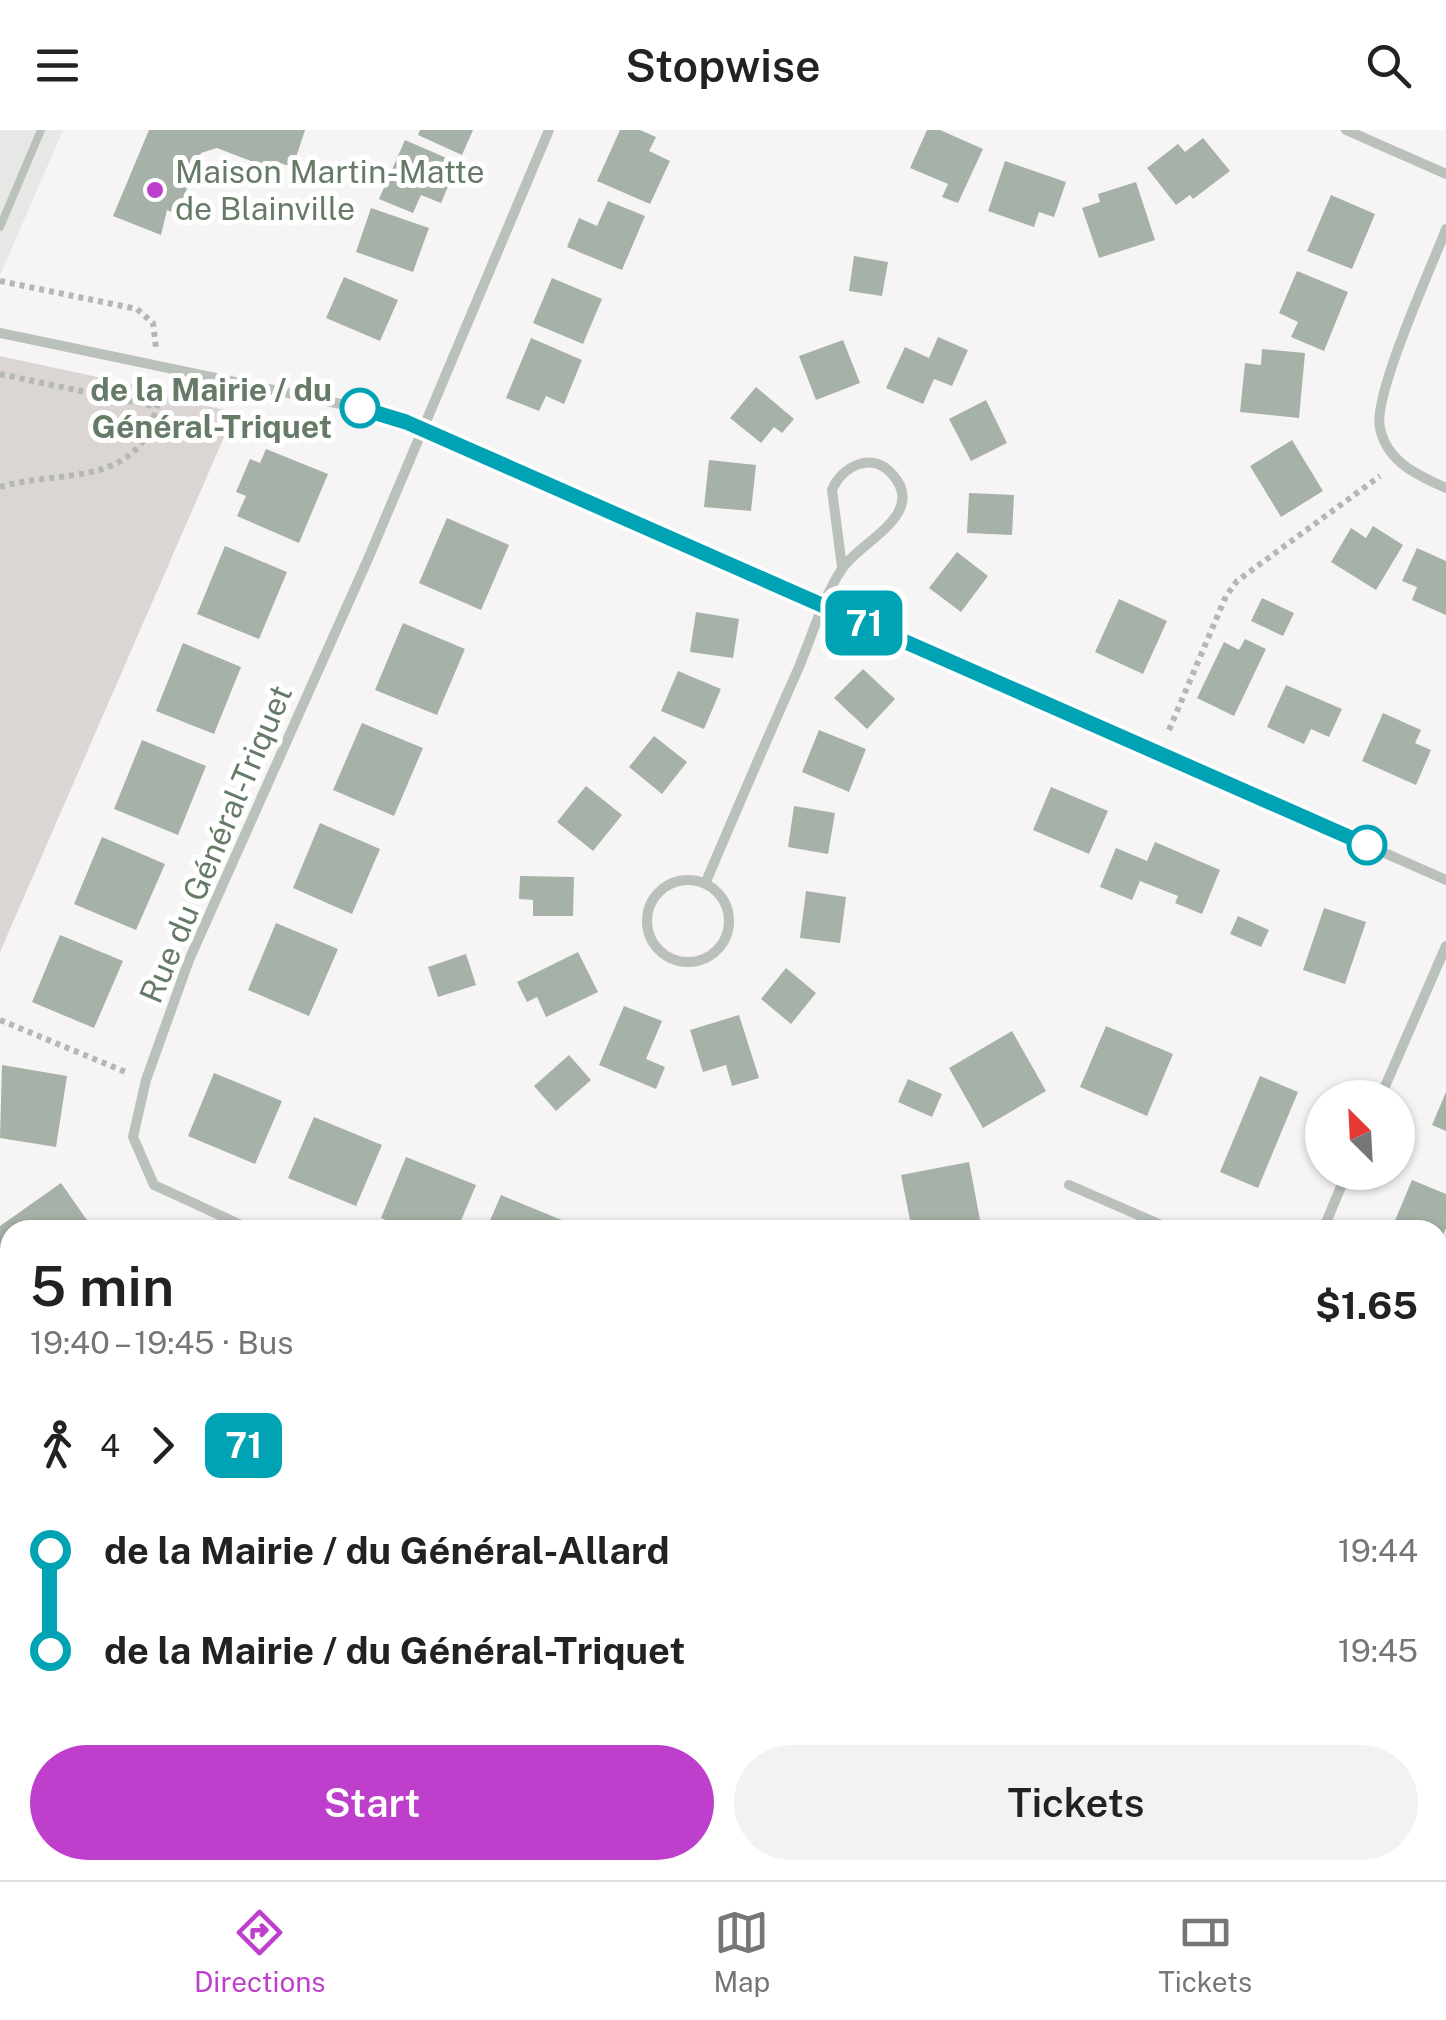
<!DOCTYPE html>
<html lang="en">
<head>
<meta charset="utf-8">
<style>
  :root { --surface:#fff; --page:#f2f2f2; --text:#222; --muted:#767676; --line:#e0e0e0; --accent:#be3fcc }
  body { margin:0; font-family:"Public Sans",sans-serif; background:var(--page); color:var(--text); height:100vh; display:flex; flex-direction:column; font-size:38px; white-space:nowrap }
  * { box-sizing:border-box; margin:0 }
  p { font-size:32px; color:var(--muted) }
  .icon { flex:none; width:55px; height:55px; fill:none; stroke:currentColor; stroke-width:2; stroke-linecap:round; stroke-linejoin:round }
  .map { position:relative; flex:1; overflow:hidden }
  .panel { position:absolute; left:0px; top:1090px; width:1448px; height:660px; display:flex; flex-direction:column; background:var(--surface); border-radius:30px 30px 0 0; box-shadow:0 2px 8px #0004 }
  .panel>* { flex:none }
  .badge { padding:0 20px; border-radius:15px; font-size:35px; line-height:65px }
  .needle { width:65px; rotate:336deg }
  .buttons { position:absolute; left:1305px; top:950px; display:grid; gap:20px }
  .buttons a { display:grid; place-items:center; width:110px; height:110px; border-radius:50%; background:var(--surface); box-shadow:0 2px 8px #0004; font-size:50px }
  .map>.badge { position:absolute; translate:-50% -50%; box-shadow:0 0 0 5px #fff }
  .legs { display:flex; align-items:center; gap:15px; height:110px; padding:0 30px; font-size:32px }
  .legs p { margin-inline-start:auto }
  .head { display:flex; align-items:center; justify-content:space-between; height:170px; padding:0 30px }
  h1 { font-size:55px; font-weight:600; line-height:75px }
  .cta { display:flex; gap:20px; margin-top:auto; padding:20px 30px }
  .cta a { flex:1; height:115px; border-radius:60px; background:var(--accent); color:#fff; font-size:40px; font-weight:600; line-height:115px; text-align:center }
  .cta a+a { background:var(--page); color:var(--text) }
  ul { padding:0 30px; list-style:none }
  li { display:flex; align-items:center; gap:35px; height:100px; font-size:38px }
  li i { display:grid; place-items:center; width:15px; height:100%; margin:0 12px; background:currentColor }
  li i::after { content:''; width:25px; height:25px; margin:-12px; border:8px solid; border-radius:50%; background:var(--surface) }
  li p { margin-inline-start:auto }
  li:first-child i { background:linear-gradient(#0000 50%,currentColor 0) }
  li:last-child i { background:linear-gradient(currentColor 50%,#0000 0) }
  header { display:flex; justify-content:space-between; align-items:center; height:130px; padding:0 30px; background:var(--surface); font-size:45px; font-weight:600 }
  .tab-bar { display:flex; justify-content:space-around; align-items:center; height:140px; border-top:2px solid var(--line); background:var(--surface); font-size:28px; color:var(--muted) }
  .tab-bar a { display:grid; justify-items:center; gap:5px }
  .tab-bar .on { color:var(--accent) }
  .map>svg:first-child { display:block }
</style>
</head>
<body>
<header><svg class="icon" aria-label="menu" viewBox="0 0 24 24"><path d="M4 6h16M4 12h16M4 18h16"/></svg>Stopwise<svg class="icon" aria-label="search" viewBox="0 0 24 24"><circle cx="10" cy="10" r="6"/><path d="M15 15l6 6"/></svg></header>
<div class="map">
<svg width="1446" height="1750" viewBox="0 0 1446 1750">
  <rect width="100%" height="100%" fill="#f7f4f5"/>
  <path fill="#e7e7e6" d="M 0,0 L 63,0 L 1,143 L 0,143 Z"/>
  <path fill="#dbd6d4" d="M 0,226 L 148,258 L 148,262 L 160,266 L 235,282 L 0,822 Z
    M 1438,1731 L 1446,1735 L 1446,1750 L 1264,1750 L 1268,1740 L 1438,1740 Z"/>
  <path fill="#a6b2a7" d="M 149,0 L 305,0 L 293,37 L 276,32 L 274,40 L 217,18 L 201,23 L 177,84 L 167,80 L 161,105 L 113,86 Z
    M 420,0 L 473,0 L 462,25 L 418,5 Z
    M 620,0 L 640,0 L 656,7 L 649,21 L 670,31 L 650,74 L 597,51 Z
    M 927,0 L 940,0 L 983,19 L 958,73 L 942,67 L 948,54 L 910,38 Z
    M 1203,8 L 1230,41 L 1193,69 L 1190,65 L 1176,75 L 1147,38 L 1178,14 L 1185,22 Z
    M 405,10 L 458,33 L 441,73 L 421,65 L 413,83 L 379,69 Z
    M 1005,31 L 1066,52 L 1054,87 L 1039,82 L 1034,97 L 988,81 Z
    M 1136,52 L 1155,110 L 1099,128 L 1082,78 L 1100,72 L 1098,64 Z
    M 1331,65 L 1375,84 L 1352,139 L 1307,121 Z
    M 608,71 L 645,86 L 622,140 L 567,117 L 579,88 L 597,96 Z
    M 371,78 L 429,98 L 413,142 L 356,122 Z
    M 854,126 L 888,132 L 882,166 L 849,161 Z
    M 1297,141 L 1348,162 L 1324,221 L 1291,207 L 1298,192 L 1279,183 Z
    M 344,147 L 398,170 L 380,211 L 326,188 Z
    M 552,148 L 602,169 L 583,214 L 533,193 Z
    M 938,207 L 968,220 L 952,256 L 934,249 L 923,274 L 886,258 L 905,217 L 929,228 Z
    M 531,208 L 582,230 L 564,274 L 546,266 L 539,281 L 506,268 Z
    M 843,210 L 860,253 L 816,270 L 799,226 Z
    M 1262,219 L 1305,223 L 1299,288 L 1240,282 L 1245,233 L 1261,235 Z
    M 756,257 L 794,289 L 782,303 L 774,297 L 761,313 L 730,288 Z
    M 986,270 L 1007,313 L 971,331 L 949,289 Z
    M 1292,310 L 1323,361 L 1281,387 L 1250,336 Z
    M 266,319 L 328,344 L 299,413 L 237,386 L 246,366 L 236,362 L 250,329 L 260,333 Z
    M 709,330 L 756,335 L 751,381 L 704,377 Z
    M 969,363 L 1014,365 L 1012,405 L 967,403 Z
    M 447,388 L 509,415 L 481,480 L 419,453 Z
    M 1373,396 L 1403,415 L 1376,460 L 1331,432 L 1351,398 L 1366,408 Z
    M 225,416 L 287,442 L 259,509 L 197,484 Z
    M 1417,418 L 1446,431 L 1446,485 L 1412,470 L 1417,457 L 1402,451 Z
    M 957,422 L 988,446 L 961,482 L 929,458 Z
    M 1262,468 L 1294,483 L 1283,506 L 1251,491 Z
    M 1119,469 L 1167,491 L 1143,544 L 1095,522 Z
    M 696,482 L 739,489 L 733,528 L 690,522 Z
    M 403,493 L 465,519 L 437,585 L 375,560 Z
    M 1245,509 L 1266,519 L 1234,586 L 1197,568 L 1224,512 L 1239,520 Z
    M 183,513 L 241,537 L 214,604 L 156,581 Z
    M 863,539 L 895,569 L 867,599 L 834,568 Z
    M 678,541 L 721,559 L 704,599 L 661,581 Z
    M 1286,555 L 1342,579 L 1329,607 L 1311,599 L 1304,614 L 1267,597 Z
    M 1383,583 L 1421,600 L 1415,613 L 1431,620 L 1416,655 L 1362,631 Z
    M 362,593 L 423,618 L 394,686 L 333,660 Z
    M 819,600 L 866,619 L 849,662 L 802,642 Z
    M 654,606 L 687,632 L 662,664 L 629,637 Z
    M 142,610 L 206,636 L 178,705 L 114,679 Z
    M 586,656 L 622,685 L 593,721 L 557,692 Z
    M 1051,657 L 1108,681 L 1089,724 L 1033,700 Z
    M 794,676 L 835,683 L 828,724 L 788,717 Z
    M 320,693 L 380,719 L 352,784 L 293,758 Z
    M 102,707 L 165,734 L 136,800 L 74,774 Z
    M 1155,712 L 1220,740 L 1202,784 L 1175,773 L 1178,766 L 1140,751 L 1132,770 L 1100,757 L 1116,718 L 1147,731 Z
    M 520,746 L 574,747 L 573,786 L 533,786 L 533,770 L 519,769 Z
    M 806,761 L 846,767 L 840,813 L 800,808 Z
    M 1324,778 L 1366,792 L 1345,854 L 1303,840 Z
    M 1238,786 L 1269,800 L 1261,817 L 1230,804 Z
    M 276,793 L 338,819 L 309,886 L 248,860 Z
    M 60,805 L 123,831 L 94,898 L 32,872 Z
    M 578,822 L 598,862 L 546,887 L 537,867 L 527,872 L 517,852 Z
    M 466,824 L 476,855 L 438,867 L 428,837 Z
    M 786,838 L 816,863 L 791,894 L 761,869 Z
    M 624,876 L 662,891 L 646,929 L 665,937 L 656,959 L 599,935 Z
    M 739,885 L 759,948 L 732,956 L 726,935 L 703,942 L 690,900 Z
    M 1106,896 L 1173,924 L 1147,986 L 1080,957 Z
    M 1012,901 L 1046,961 L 983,998 L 949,938 Z
    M 569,925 L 591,950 L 556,981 L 534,956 Z
    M 2,935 L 67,946 L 56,1017 L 0,1008 Z
    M 214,943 L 282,971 L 255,1034 L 188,1006 Z
    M 1260,946 L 1298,962 L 1258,1058 L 1220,1042 Z
    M 908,949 L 942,964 L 932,987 L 898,972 Z
    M 1446,962 L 1446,1001 L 1432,995 Z
    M 314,987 L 382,1015 L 356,1076 L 288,1048 Z
    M 406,1027 L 476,1055 L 457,1100 L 410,1100 L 381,1088 Z
    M 969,1032 L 982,1100 L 912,1100 L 901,1045 Z
    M 1412,1050 L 1446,1064 L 1446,1098 L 1438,1118 L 1438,1100 L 1391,1100 Z
    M 61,1053 L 94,1100 L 10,1100 L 10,1131 L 0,1117 L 0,1096 Z
    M 501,1065 L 569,1093 L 566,1100 L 486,1100 Z
    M 1438,1476 L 1446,1478 L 1446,1538 L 1438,1536 Z
    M 21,1740 L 34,1740 L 60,1750 L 17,1750 Z
    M 435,1740 L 497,1740 L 493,1750 L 430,1750 Z"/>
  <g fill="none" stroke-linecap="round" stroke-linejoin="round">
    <path stroke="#b3b8b3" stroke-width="6" stroke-dasharray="5 5" stroke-linecap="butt" d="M 0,151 L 137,179 L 153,193 L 156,218
      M 0,244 L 157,277
      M 0,357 C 54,340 135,358 154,286 C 157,276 161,266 160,255
      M 1169,600 L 1226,466 L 1237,451 L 1380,346
      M 0,890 L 128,943
      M 0,1240 L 10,1244
      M 1178,1740 L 1201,1750
      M 1417,1740 L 1430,1750
      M 1026,1750 L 1030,1740
      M 1284,1750 L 1302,1740"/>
    <path stroke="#bac1ba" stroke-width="8" d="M 0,97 L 41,0"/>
    <path stroke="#bac1ba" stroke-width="10" d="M 1346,0 L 1446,44
      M 1446,99 C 1432,136 1372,267 1380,298 C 1387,332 1417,345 1446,358
      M 0,203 L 384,283 L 406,292 L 1446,750
      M647 791a41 41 0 1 1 82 0a41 41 0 1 1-82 0Z
      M 705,754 C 736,681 767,609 799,537 C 812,506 824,465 842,439 C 859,412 929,384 892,344 C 872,321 842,336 832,360 L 842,437
      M 1380,968 L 1446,816
      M 1069,1055 L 1173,1100
      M 252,1100 L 154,1055 L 133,1007 L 146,950 L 189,830 L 368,429 L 549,0
      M 1323,1100 L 1347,1042
      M 0,1659 L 10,1663
      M 206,1740 L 230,1750
      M 137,1750 L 141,1740"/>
    <defs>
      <path id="rail" d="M 0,1327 L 10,1332
        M 972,1740 L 995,1750"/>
    </defs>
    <use href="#rail" stroke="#9ba69c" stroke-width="11"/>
    <use href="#rail" stroke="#fff" stroke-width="8" stroke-dasharray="22" stroke-linecap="butt"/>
  </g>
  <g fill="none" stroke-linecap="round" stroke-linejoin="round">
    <defs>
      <path id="line-1" d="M 360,278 L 406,292 L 1367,715"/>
    </defs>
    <use href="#line-1" stroke="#fff" stroke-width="22"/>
    <use href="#line-1" stroke="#00a3b4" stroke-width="15"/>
  </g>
  <circle fill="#be3fcc" stroke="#fff" stroke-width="4" cx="155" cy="60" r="10"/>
  <g fill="#fff" stroke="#00a3b4" stroke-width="5">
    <circle cx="360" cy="278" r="18"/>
    <circle cx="1367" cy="715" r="18"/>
  </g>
  <g text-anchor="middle" stroke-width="10" stroke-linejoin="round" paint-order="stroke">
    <g font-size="32" fill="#667b67" stroke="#fff" text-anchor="start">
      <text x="175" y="53">Maison Martin-Matte<tspan x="175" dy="37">de Blainville</tspan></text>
    </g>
    <g font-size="32" font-weight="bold" fill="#667b67" stroke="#fff" text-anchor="end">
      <text x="332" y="271">de la Mairie / du<tspan x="332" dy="37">Général-Triquet</tspan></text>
    </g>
    <g font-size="32" fill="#667b67" stroke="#fff">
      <text transform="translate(216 714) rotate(-67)" y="11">Rue du Général-Triquet</text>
    </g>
  </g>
</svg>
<div class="buttons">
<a><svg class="needle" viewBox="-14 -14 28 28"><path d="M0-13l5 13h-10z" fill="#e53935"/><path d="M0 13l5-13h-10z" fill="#767676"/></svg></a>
</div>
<b class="badge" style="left:864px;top:493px;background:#00a3b4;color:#fff">71</b>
<section class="panel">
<div class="head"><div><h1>5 min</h1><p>19:40 – 19:45 · Bus</p></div><b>$1.65</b></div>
<div class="legs"><svg class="icon" aria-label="walk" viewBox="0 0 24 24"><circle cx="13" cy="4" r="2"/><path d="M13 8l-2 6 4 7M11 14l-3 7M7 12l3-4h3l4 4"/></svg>4<svg class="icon" aria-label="forward" viewBox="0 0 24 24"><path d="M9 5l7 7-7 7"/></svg><b class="badge" style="background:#00a3b4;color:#fff">71</b></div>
<ul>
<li><i style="color:#00a3b4"></i><b>de la Mairie / du Général-Allard</b><p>19:44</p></li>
<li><i style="color:#00a3b4"></i><b>de la Mairie / du Général-Triquet</b><p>19:45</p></li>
</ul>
<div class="cta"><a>Start</a><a>Tickets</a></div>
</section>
</div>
<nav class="tab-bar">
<a class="on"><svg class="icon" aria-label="directions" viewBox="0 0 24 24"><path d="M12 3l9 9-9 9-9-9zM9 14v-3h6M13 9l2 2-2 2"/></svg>Directions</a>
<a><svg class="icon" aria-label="map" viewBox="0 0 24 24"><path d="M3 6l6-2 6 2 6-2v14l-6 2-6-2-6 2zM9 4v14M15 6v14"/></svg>Map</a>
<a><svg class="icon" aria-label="tickets" viewBox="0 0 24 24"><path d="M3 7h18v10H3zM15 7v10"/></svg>Tickets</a>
</nav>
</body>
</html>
